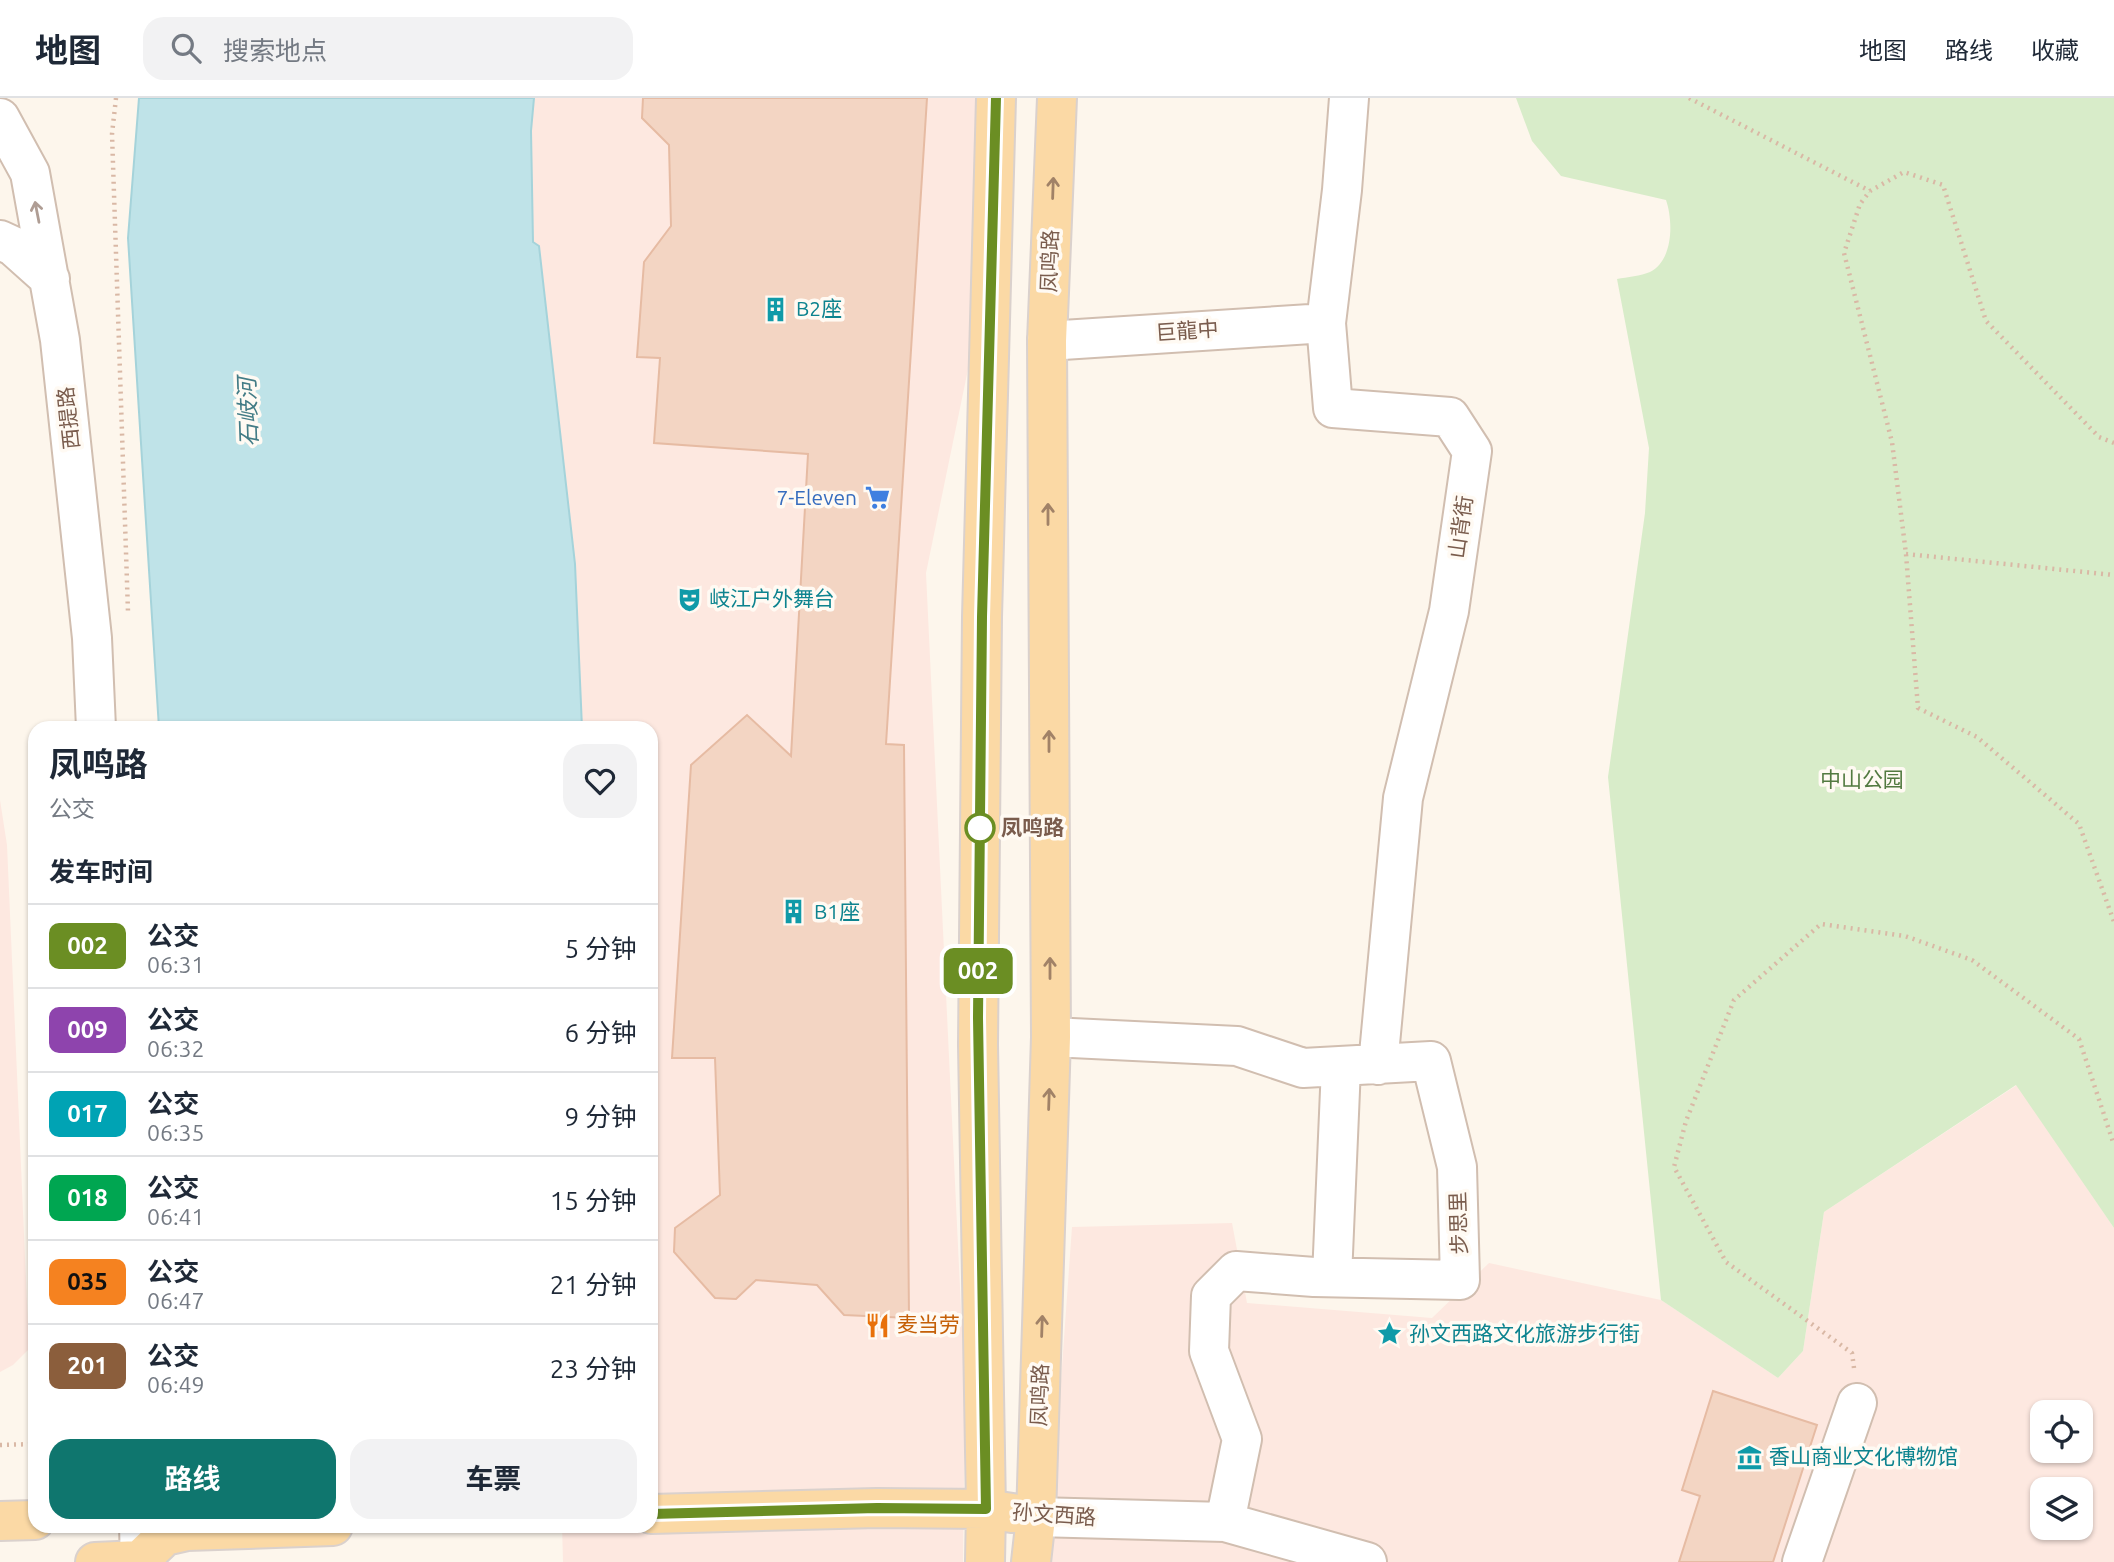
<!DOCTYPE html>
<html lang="zh">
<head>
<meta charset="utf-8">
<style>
  :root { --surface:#fff; --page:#f2f2f3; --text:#1f2937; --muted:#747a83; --line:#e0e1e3; --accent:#0f766e }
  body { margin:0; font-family:Ubuntu,"Noto Sans SC",sans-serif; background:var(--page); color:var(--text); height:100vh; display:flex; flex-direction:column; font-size:26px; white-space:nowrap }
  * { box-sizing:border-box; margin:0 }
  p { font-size:23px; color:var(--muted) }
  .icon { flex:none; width:38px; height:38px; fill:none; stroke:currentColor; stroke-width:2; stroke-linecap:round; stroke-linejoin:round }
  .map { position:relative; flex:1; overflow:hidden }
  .panel { position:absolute; left:28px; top:623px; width:630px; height:812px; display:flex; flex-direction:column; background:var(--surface); border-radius:21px; box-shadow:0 2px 5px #0004 }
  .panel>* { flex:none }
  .badge { padding:0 14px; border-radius:10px; font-size:24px; line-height:46px }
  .tools { position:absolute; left:2030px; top:1302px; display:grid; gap:14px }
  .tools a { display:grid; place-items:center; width:63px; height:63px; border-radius:14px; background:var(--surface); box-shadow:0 2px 5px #0004; font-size:35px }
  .map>.badge { position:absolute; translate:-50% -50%; box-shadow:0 0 0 4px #fff }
  h2 { padding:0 21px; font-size:26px; line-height:63px }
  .round { display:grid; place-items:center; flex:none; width:74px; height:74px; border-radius:21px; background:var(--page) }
  .headline { display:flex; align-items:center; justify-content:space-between; height:119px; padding:0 21px }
  h1 { font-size:33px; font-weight:700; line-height:52px }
  .button { display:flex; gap:14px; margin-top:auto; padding:14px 21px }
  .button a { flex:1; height:80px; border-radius:21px; background:var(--accent); color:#fff; font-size:28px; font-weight:700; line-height:80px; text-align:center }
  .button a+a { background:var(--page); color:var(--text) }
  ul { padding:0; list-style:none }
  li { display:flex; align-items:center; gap:21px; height:84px; padding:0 21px; border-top:2px solid var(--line) }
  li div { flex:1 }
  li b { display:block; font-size:26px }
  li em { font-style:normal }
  li .badge { min-width:77px; font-weight:700; text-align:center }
  header { display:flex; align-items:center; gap:42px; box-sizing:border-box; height:98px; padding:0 35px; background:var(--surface); border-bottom:2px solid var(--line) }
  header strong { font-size:33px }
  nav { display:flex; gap:38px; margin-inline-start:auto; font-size:24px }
  .search { width:490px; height:63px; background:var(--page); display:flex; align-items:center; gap:18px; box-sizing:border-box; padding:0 24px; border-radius:21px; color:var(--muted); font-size:26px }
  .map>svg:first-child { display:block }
</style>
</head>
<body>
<header>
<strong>地图</strong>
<div class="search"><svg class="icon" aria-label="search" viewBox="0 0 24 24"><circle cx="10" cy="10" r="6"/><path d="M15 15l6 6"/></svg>搜索地点</div>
<nav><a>地图</a><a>路线</a><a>收藏</a></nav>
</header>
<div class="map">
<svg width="2114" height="1464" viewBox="0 0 2114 1464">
  <rect width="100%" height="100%" fill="#fdf6ec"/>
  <path fill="#fde8e0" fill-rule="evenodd" d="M 534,0 L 985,0 L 985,189 L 926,475 L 965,1295 L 963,1464 L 559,1464 L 558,1428 L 651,1428 L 651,630 L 582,630 L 575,466 L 533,144 L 531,33 Z
    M 0,702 L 7,747 L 29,1251 L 13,1267 L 0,1274 Z
    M 2017,987 L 2114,1130 L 2114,1464 L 1048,1464 L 1072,1129 L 1232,1125 L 1247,1205 L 1432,1220 L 1489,1165 L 1661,1202 L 1778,1280 L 1803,1253 L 1824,1114 ZM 2042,1314 L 2081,1314 L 2081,1353 L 2042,1353 ZM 2042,1391 L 2081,1391 L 2081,1430 L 2042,1430 Z"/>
  <path fill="#d8ecc9" d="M 1516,0 L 2114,0 L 2114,1130 L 2016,987 L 1824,1114 L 1803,1253 L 1778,1280 L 1661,1202 L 1608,679 L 1645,415 L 1649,350 L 1617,181 C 1627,179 1641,178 1650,174 C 1674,162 1673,122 1666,102 L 1561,78 L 1532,43 Z"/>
  <path fill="#bfe3e8" stroke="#a5d3da" stroke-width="2" d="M 139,0 L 534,0 L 531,33 L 533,144 L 539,148 L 575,466 L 582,630 L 159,630 L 128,140 Z"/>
  <path fill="#fdf6ec" d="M 219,1428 L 562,1428 L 563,1464 L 221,1464 Z"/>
  <path fill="#f3d5c3" stroke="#e6bba3" stroke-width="2" d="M 643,0 L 927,0 L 886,646 L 904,647 L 909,1220 L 844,1217 L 817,1187 L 756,1182 L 736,1201 L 715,1200 L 674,1154 L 675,1130 L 720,1097 L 715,960 L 672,960 L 691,667 L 747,617 L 791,658 L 808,356 L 654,345 L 660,260 L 637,259 L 644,164 L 671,128 L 669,47 L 642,20 Z
    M 1713,1293 L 1817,1327 L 1773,1464 L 1679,1464 L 1700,1398 L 1682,1392 Z"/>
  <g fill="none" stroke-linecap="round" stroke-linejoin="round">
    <defs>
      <path id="minor" d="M 1349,0 L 1342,92 L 1326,225 L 1333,310 L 1450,319 L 1472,353 L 1449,513 L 1403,700 L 1378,967
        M 0,20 L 30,75 L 60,242 L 92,540 L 96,630
        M 0,142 L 13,148 L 50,181
        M 1047,243 L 1326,225
        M 1051,939 L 1237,948 L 1303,970 L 1431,963 L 1457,1069 L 1460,1182 L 1314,1179 L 1236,1173 L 1211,1198 L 1209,1253 L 1242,1341 L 1225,1424
        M 1332,1179 L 1341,969
        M 1036,1419 L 1225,1424 L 1367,1464
        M 139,1428 L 140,1464
        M 1802,1464 L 1857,1305"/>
      <path id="major" d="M 651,1416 L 877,1410 L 986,1411 L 1012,1415
        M 0,1423 L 35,1422
        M 165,1438 L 187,1433 L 333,1428
        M 95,1464 L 140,1462 L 165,1438
        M 985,1464 L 986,1411 L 978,947 L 982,519 L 996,0
        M 1031,1464 L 1036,1419 L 1051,939 L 1047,243 L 1057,0"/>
    </defs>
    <use href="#minor" stroke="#d1beb0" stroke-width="42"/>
    <use href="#major" stroke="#dad1cd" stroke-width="42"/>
    <path stroke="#d9b8a5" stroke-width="4.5" stroke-dasharray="2 5" stroke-linecap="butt" d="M 116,0 L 112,36 L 128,514
      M 1689,0 L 1870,93
      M 2114,345 L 2099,339 L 1986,223 L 1943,87 L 1904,74 L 1870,93 L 1860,106 L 1844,155 L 1892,344 L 1906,456 L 1918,610 L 1977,639 L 2079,726 L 2114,824
      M 1906,456 L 2114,477
      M 1854,1270 L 1852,1255 L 1726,1164 L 1674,1069 L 1686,1023 L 1734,902 L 1821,826 L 1905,838 L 1972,862 L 2079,941 L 2114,1047
      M 0,1347 L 35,1346"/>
    <use href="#minor" stroke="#fff" stroke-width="38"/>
    <use href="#major" stroke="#fbd9a5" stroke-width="38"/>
  </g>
  <defs><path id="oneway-shaft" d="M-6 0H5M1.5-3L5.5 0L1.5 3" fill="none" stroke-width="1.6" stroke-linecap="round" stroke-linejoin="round" transform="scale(1.75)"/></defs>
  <g stroke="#a18267">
    <use href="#oneway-shaft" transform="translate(1053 90) rotate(-88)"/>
    <use href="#oneway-shaft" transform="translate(1048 416) rotate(-90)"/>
    <use href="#oneway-shaft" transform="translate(1049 643) rotate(-90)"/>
    <use href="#oneway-shaft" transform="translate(1050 870) rotate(-90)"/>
    <use href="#oneway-shaft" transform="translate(1049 1001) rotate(-88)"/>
    <use href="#oneway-shaft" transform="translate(1042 1228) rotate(-88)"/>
  </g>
  <use stroke="#af9d94" href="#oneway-shaft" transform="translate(37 114) rotate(-101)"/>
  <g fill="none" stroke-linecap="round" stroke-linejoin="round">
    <defs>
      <path id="line" d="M 651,1416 L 877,1410 L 986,1411 L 978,920 L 982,519 L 996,0"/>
    </defs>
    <use href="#line" stroke="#fff" stroke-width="16"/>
    <use href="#line" stroke="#6b8e23" stroke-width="10"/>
  </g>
  <defs>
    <symbol id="building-bare" viewBox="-9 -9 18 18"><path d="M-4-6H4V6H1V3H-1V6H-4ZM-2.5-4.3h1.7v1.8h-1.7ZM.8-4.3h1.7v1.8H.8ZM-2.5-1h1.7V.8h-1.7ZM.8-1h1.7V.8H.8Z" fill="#0f9aa8" stroke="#fffaf3" stroke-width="2.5" paint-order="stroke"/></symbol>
    <symbol id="supermarket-bare" viewBox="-9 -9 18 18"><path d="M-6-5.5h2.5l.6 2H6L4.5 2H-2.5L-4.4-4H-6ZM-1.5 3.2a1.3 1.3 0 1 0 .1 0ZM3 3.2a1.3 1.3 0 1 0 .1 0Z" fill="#3f7fe0" stroke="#fffaf3" stroke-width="2.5" paint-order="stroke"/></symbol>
    <symbol id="theatre-bare" viewBox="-9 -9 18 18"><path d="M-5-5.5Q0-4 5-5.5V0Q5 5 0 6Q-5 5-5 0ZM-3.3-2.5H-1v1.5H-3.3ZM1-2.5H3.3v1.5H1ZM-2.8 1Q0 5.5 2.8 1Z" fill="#0f9aa8" stroke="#fffaf3" stroke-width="2.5" paint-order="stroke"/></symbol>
    <symbol id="restaurant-bare" viewBox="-9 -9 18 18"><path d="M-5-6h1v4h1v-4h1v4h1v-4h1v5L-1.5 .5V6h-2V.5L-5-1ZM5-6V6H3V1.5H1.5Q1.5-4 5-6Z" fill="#e8710a" stroke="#fffaf3" stroke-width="2.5" paint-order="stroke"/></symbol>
    <symbol id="sight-bare" viewBox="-9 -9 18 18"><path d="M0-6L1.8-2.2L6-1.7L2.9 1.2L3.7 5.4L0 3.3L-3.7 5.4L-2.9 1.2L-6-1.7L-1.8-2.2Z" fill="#0f9aa8" stroke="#fffaf3" stroke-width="2.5" paint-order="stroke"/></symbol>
    <symbol id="museum-bare" viewBox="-9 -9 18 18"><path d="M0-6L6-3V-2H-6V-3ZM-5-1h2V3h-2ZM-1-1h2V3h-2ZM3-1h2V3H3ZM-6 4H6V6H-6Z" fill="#0f9aa8" stroke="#fffaf3" stroke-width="2.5" paint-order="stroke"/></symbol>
  </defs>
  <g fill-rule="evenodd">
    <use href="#building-bare" x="758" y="194" width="35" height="35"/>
    <use href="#supermarket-bare" x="860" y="382" width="35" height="35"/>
    <use href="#theatre-bare" x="672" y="484" width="35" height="35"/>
    <use href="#building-bare" x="776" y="796" width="35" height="35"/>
    <use href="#restaurant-bare" x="860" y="1210" width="35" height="35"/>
    <use href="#sight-bare" x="1372" y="1218" width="35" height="35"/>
    <use href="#museum-bare" x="1732" y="1342" width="35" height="35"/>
  </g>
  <circle fill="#fff" stroke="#6b8e23" stroke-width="3.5" cx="980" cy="730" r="14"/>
  <g text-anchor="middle" stroke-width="7" stroke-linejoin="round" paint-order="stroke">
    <g font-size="21" fill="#7a5c4d" stroke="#fffaf3">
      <text transform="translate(1050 163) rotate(-88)" y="7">凤鸣路</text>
      <text transform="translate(1187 233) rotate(-4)" y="7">巨龍中</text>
      <text transform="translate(69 320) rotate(-96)" y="7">西提路</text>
      <text transform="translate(1461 429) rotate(-82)" y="7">山背街</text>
      <text transform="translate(1459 1125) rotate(-92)" y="7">步思里</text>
      <text transform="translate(1040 1297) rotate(-88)" y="7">凤鸣路</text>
      <text transform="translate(1054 1417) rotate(4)" y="7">孙文西路</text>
    </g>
    <g font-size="21" fill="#0d838f" stroke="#fffaf3" text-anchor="start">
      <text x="796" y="218">B2座</text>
      <text x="709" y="508">岐江户外舞台</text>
      <text x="814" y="821">B1座</text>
      <text x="1409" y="1243">孙文西路文化旅游步行街</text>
      <text x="1769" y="1366">香山商业文化博物馆</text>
    </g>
    <g font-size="21" fill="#366cbe" stroke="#fffaf3" text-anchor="end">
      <text x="857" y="407">7-Eleven</text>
    </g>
    <g font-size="21" fill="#537a41" stroke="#fffaf3">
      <text x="1862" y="689">中山公园</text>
    </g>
    <g font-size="21" font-weight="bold" fill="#7a5c4d" stroke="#fffaf3" text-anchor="start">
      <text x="1001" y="737">凤鸣路</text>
    </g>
    <g font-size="21" fill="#c56008" stroke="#fffaf3" text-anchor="start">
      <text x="897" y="1234">麦当劳</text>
    </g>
    <g font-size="23" font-style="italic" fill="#437c86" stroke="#fffaf3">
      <text transform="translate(248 314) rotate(-92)" y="8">石岐河</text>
    </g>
  </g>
</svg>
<div class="tools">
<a><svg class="icon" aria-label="locate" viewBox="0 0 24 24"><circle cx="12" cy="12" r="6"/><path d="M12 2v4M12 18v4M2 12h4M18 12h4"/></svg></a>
<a><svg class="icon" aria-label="layers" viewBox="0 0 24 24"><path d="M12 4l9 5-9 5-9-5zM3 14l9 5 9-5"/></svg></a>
</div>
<b class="badge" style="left:978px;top:873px;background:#6b8e23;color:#fff">002</b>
<section class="panel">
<div class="headline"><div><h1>凤鸣路</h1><p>公交</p></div><a class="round"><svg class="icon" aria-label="heart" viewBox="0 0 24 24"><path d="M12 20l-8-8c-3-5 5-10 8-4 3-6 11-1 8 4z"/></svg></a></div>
<h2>发车时间</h2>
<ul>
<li><span class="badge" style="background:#6b8e23;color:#fff">002</span><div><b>公交</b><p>06:31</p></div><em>5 分钟</em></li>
<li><span class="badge" style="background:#8e44ad;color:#fff">009</span><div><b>公交</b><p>06:32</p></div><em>6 分钟</em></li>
<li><span class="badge" style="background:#00a3b4;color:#fff">017</span><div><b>公交</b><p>06:35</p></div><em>9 分钟</em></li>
<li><span class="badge" style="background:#00a651;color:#fff">018</span><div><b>公交</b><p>06:41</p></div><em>15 分钟</em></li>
<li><span class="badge" style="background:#f58220;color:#111">035</span><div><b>公交</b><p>06:47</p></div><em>21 分钟</em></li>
<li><span class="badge" style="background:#8b5e3c;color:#fff">201</span><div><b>公交</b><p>06:49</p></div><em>23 分钟</em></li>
</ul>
<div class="button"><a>路线</a><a>车票</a></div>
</section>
</div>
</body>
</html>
